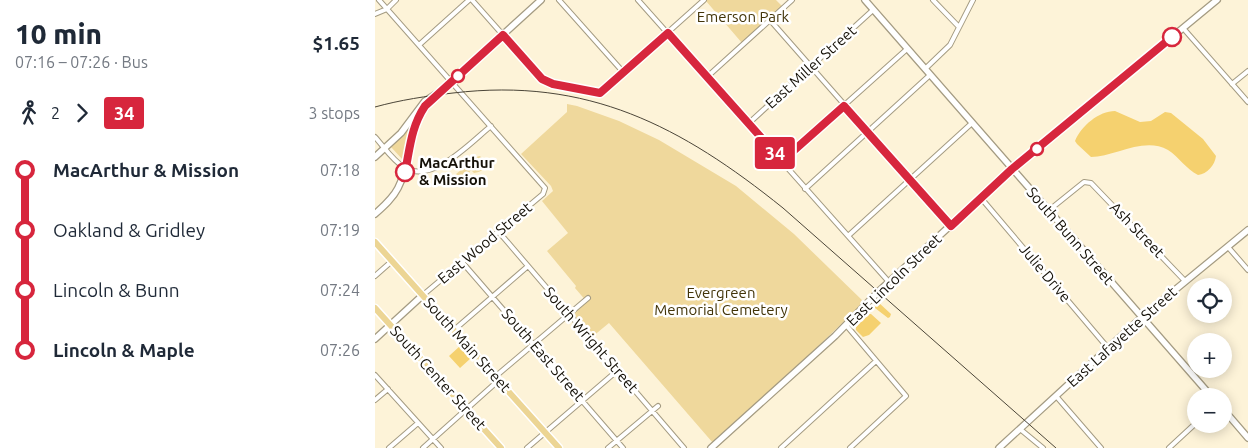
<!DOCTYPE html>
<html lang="en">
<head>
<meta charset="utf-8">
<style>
  :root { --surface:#fff; --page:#f6f6f7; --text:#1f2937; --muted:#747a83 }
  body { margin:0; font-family:Ubuntu,sans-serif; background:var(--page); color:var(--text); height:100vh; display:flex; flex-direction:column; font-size:19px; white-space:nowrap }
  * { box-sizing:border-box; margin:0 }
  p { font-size:16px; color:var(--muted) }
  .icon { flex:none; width:28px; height:28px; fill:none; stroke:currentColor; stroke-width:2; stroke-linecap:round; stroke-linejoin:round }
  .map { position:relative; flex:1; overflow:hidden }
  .side { display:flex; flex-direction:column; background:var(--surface); width:375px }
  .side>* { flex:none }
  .badge { padding:0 10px; border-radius:4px; font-size:18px; line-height:32px }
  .controls { position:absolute; left:812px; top:278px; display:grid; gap:10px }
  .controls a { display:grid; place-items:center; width:45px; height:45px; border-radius:50%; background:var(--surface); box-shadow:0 2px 12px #0003; font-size:25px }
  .map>.badge { position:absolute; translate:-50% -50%; box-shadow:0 0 0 2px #fff }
  .legs { display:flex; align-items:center; gap:8px; height:55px; padding:0 15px; font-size:16px }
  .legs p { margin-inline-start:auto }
  .head { display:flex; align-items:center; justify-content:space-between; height:85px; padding:0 15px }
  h1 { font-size:28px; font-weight:800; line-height:38px }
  ul { padding:0 15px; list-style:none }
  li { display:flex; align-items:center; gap:18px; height:60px; font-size:19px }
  li i { display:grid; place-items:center; width:8px; height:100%; margin:0 6px; background:currentColor }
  li i::after { content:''; width:12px; height:12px; margin:-6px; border:4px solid; border-radius:50%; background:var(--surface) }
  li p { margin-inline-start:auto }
  li:first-child i { background:linear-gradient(#0000 50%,currentColor 0) }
  li:last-child i { background:linear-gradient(currentColor 50%,#0000 0) }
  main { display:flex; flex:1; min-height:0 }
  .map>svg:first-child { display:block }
</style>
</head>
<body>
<main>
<section class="side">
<div class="head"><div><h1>10 min</h1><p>07:16 – 07:26 · Bus</p></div><b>$1.65</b></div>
<div class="legs"><svg class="icon" aria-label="walk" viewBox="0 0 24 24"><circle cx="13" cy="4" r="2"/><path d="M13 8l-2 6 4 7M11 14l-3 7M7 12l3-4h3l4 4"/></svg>2<svg class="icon" aria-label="forward" viewBox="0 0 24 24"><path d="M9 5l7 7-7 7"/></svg><b class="badge" style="background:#d7263d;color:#fff">34</b><p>3 stops</p></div>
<ul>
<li><i style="color:#d7263d"></i><b>MacArthur &amp; Mission</b><p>07:18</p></li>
<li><i style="color:#d7263d"></i><span>Oakland &amp; Gridley</span><p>07:19</p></li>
<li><i style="color:#d7263d"></i><span>Lincoln &amp; Bunn</span><p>07:24</p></li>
<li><i style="color:#d7263d"></i><b>Lincoln &amp; Maple</b><p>07:26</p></li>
</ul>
</section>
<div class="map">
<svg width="873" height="448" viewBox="0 0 873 448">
  <rect width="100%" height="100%" fill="#fdf3d8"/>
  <path fill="#efd89c" d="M 332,0 L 401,0 L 407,6 L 367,43 L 331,1 Z
    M 192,104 L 202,106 L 244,121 L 284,140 L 361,186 L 419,234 L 489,302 L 432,357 L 338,443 L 234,323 L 217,337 L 198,314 L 212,302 L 200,288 L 201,286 L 172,251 L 193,233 L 167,201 L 178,191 L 176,186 L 146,154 L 192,112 Z
    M 35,127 L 29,159 L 28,160 L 16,147 Z
    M 105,156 L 111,163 C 109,170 106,172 99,173 L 96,170 L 89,180 L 81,174 L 86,170 L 86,167 L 93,166 C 96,160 99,157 105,156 Z"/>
  <path fill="#f5d16f" d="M 740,111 L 765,122 L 776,121 L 790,112 L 796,113 L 828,139 L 841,156 C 840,165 832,174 823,175 C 811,169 804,157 793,150 C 769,136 739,157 716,157 L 702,144 L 700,141 C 706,126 724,111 740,111 Z
    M 503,302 L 516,314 L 515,317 L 513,318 L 500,308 L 499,305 Z
    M 493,314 L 496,314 L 506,323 L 494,335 L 488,337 L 481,330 L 481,327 Z
    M 85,346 L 96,358 L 85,368 L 74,356 Z"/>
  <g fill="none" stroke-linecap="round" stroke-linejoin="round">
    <defs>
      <path id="street" d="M 4,0 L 170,188 L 168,194 L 48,295
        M 97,0 L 167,79 L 178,83 L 225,93 L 329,0
        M 184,0 L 249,73
        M 263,0 L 514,282
        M 558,0 L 584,27
        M 0,14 L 12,9 L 21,0
        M 395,20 L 576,226
        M 808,28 L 873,102
        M 44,45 L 94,0
        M 550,69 L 575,45 L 598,0
        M 332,77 L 417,0
        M 857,84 L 873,71
        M 374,123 L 498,10
        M 0,137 C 9,147 18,161 30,168 C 58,184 96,142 116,126
        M 407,161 L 532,49
        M 430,189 L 555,75
        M 606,198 L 733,348
        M 673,211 L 709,182 L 716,183 L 810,281
        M 123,231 L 309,448
        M 473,236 L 597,123
        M 853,247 L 873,270
        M 87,262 L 248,448
        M 0,276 L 17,261
        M 471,325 L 531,396 L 475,448
        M 79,330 L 153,266
        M 0,375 L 66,448
        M 121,376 L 213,298
        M 681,396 L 726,448
        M 0,400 L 13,389
        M 645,429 L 668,448
        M 14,448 L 43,423
        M 48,448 L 124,380
        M 152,448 L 243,370
        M 233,448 L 283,406
        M 406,448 L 501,361
        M 794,448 L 821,423"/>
      <path id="secondary" d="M 490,0 L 836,396
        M 0,157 L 26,133 L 50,101 L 67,90 L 166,0
        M 0,214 C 9,206 18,198 23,188 C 41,153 27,128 60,97
        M 0,339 L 48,295
        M 849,410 L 873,438
        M 336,448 L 460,336 L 503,292 L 637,169 L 842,0
        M 624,448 L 767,317 L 873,230"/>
      <path id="primary" d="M 0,242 L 184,448
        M 0,308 L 126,448"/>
    </defs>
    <use href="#street" stroke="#a49b82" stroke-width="6"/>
    <use href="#secondary" stroke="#a49b82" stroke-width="8"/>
    <use href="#primary" stroke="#fff" stroke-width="9"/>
    <use href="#street" stroke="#fff" stroke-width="4"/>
    <use href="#secondary" stroke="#fff" stroke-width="5.5"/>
    <use href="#primary" stroke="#ecd594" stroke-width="6"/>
    <path stroke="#4b4538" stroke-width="1" d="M 0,107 C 25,100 52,96 78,93 C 213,77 306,126 408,208 L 681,448"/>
  </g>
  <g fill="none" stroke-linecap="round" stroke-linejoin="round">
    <defs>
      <path id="line-1" d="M 30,172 C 35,148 36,127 50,106 L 128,35 L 167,79 L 178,84 L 225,93 L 293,33 L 407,161 L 469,106 L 576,226 L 637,169 L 797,37"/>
    </defs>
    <use href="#line-1" stroke="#fff" stroke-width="11"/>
    <use href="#line-1" stroke="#d7263d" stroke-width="8"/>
  </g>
  <g fill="#fff" stroke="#d7263d" stroke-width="2.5">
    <circle cx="797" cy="37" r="9"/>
    <circle cx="83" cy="76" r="6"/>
    <circle cx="662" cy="149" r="6"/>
    <circle cx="30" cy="172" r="9"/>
  </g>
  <g text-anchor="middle" stroke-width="5" stroke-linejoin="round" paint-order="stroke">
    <g font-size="15" fill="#423408" stroke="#fff">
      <text x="368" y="22">Emerson Park</text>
      <text x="346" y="298">Evergreen<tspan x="346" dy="17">Memorial Cemetery</tspan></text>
    </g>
    <g font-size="15" fill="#141007" stroke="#fff">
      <text transform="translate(436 67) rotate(-42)" y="5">East Miller Street</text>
      <text transform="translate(762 230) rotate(46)" y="5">Ash Street</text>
      <text transform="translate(695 236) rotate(49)" y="5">South Bunn Street</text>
      <text transform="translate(110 243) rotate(-40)" y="5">East Wood Street</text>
      <text transform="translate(670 273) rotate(50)" y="5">Julie Drive</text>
      <text transform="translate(519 280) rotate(-44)" y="5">East Lincoln Street</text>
      <text transform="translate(747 337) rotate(-42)" y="5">East Lafayette Street</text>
      <text transform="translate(216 340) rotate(49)" y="5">South Wright Street</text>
      <text transform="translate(92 345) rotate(48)" y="5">South Main Street</text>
      <text transform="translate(168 355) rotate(49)" y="5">South East Street</text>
      <text transform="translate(63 378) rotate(48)" y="5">South Center Street</text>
    </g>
    <g font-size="15" font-weight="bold" fill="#141007" stroke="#fff" text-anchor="start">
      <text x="44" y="168">MacArthur<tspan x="44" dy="17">&amp; Mission</tspan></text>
    </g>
  </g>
</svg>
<div class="controls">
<a><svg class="icon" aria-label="locate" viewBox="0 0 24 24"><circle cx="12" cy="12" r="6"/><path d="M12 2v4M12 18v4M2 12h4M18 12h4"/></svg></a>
<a>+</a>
<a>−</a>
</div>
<b class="badge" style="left:400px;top:153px;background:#d7263d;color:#fff">34</b>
</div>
</main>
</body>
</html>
